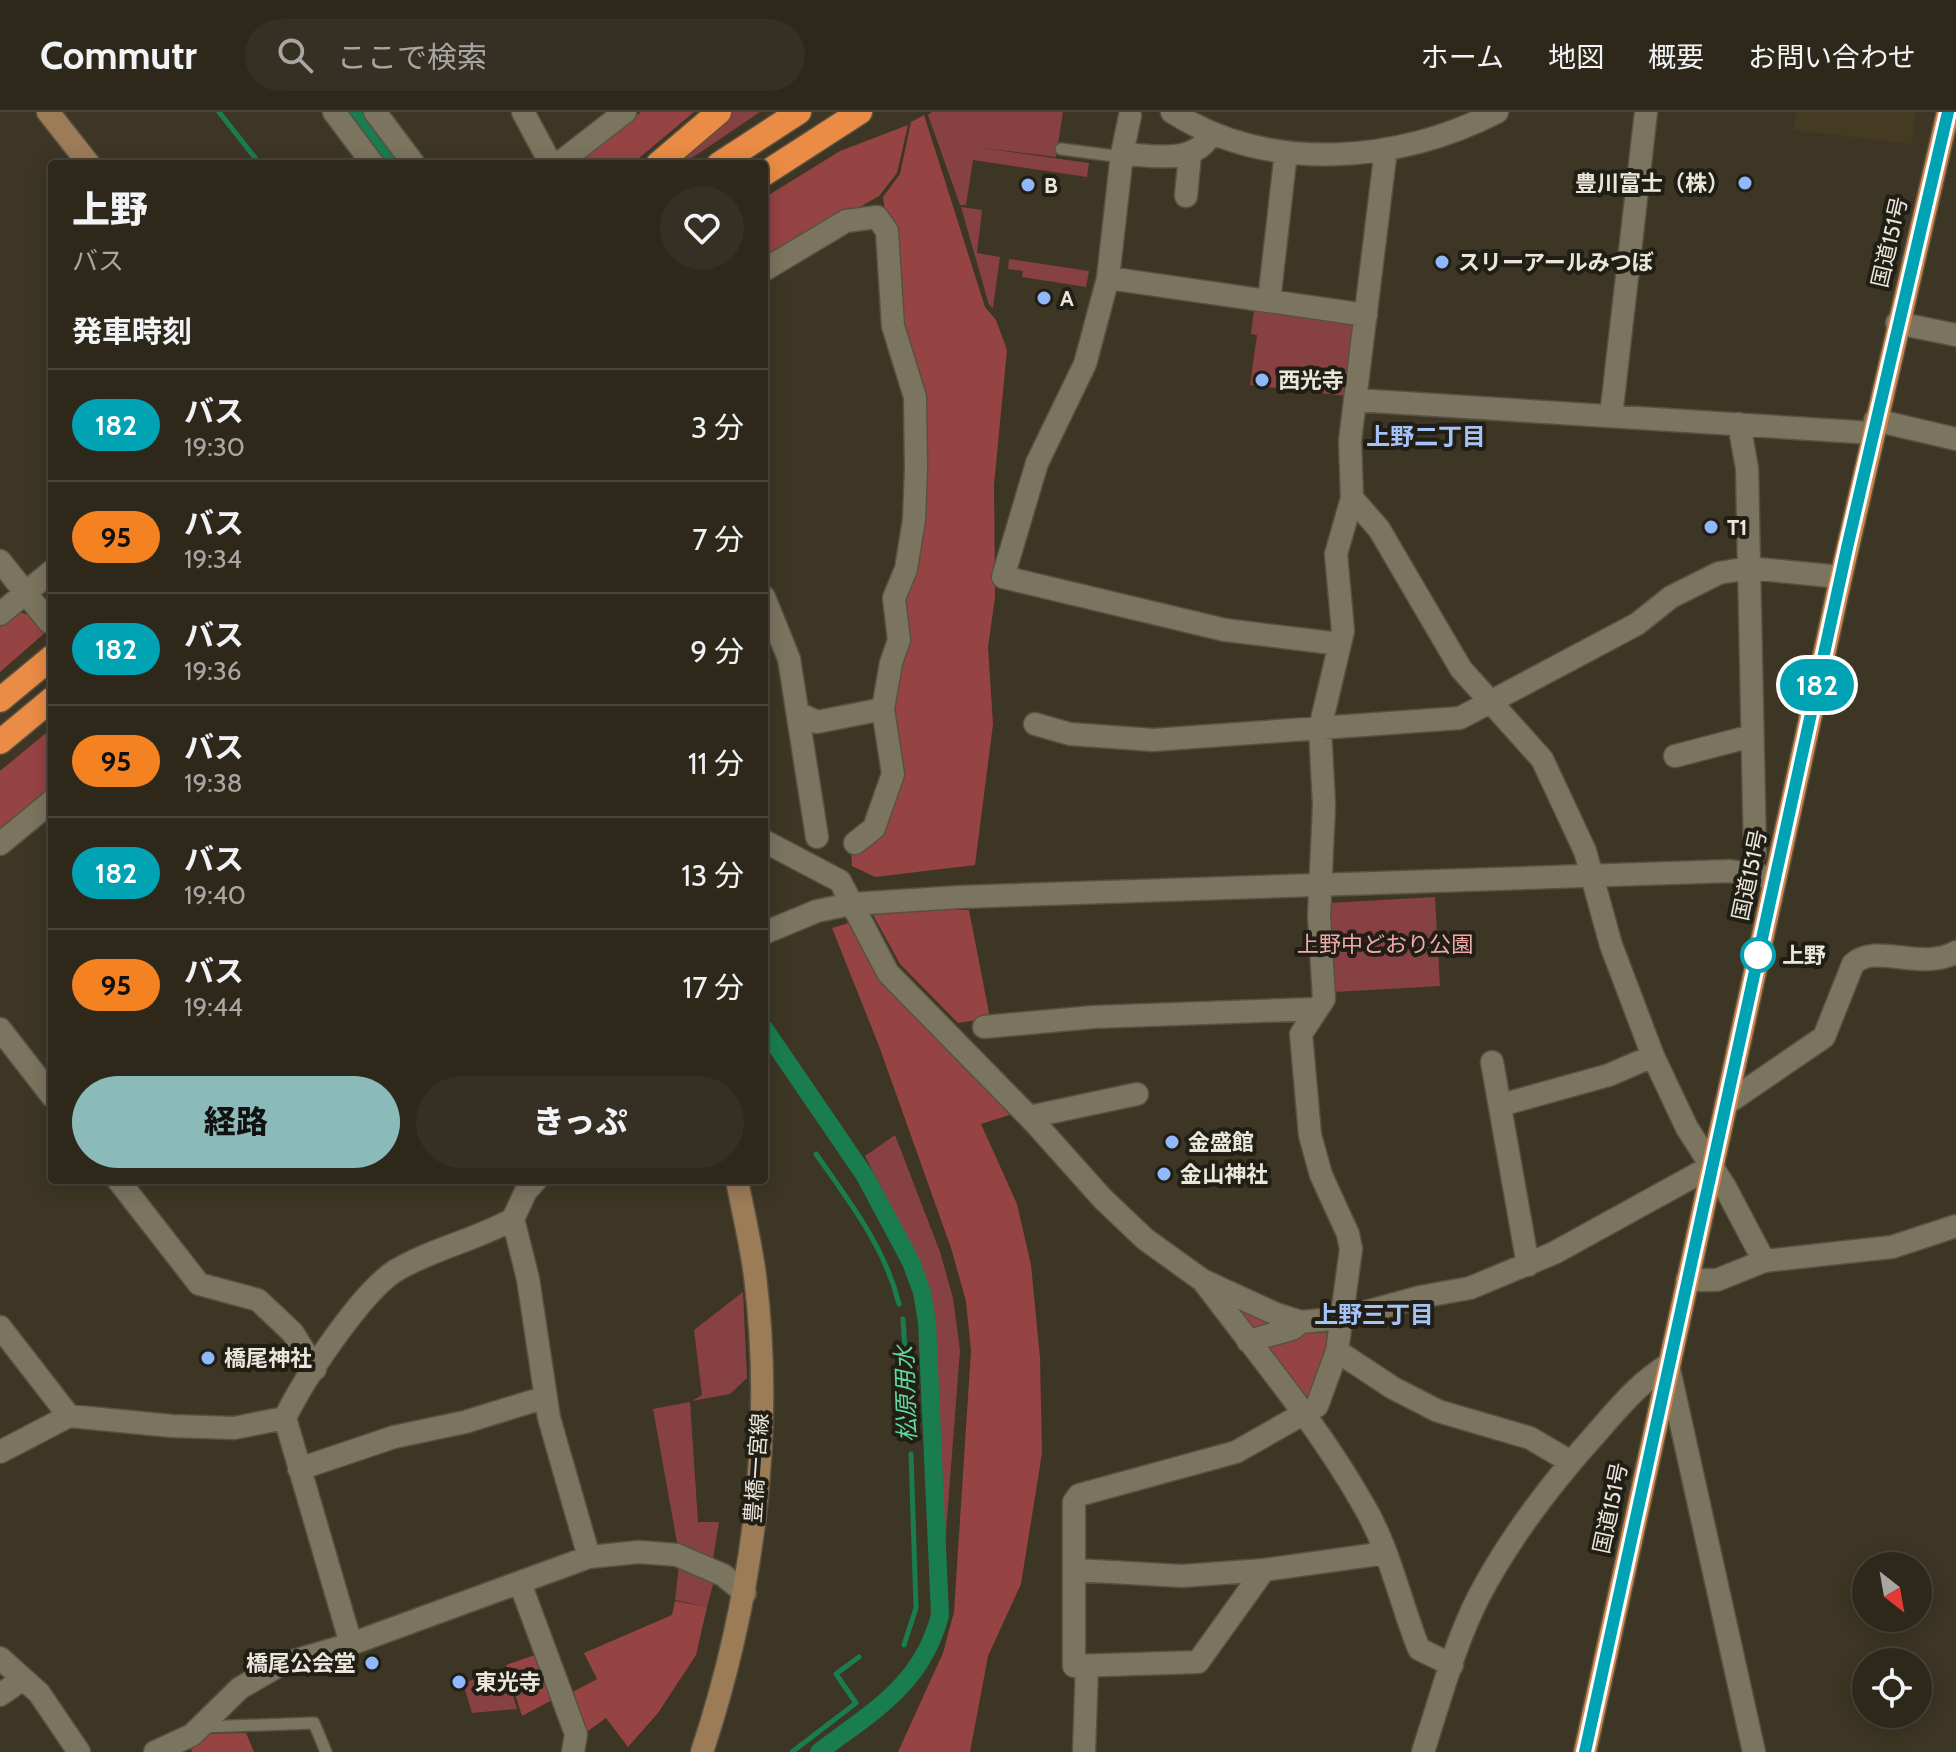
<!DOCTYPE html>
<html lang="ja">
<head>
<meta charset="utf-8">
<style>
  :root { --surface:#2e281b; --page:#363024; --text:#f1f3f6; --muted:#a7a6a3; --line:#49443a; --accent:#8bbbb9 }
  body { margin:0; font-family:Cabin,"Noto Sans JP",sans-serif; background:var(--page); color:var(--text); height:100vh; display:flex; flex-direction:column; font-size:30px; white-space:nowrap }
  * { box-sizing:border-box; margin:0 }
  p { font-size:26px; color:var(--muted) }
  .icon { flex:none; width:44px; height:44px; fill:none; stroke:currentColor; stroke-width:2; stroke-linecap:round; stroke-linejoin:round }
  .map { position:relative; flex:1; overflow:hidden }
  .details { position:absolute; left:48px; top:48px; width:720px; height:1024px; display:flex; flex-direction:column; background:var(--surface); border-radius:8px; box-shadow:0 4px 20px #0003,0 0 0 2px var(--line) }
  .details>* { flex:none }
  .badge { padding:0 16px; border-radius:26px; font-size:28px; line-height:52px }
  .needle { width:52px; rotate:149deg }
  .fabs { position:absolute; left:1852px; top:1440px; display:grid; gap:16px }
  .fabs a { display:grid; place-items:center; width:80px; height:80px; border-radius:50%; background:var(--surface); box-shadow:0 4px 20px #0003,0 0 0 2px var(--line); font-size:40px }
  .map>.badge { position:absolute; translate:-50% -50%; box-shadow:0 0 0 4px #fff }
  h2 { padding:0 24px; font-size:30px; line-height:72px }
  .round { display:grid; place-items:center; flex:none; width:84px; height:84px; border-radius:42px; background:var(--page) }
  .headline { display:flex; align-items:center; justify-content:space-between; height:136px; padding:0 24px }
  h1 { font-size:38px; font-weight:800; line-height:60px }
  .cta { display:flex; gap:16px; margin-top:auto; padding:16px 24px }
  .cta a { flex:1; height:92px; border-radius:48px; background:var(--accent); color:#111; font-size:32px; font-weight:800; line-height:92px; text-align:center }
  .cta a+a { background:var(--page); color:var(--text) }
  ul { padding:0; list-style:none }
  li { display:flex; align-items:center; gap:24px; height:112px; padding:0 24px; border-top:2px solid var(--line) }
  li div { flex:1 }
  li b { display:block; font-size:30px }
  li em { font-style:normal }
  li .badge { min-width:88px; font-weight:700; text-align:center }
  header { display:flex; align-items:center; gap:48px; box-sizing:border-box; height:112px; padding:0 40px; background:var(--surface); border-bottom:2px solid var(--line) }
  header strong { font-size:38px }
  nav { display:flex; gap:44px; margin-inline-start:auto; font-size:28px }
  .search { width:560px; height:72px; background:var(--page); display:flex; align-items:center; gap:20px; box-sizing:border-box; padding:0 28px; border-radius:44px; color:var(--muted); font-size:30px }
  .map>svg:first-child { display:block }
</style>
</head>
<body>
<header>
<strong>Commutr</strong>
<div class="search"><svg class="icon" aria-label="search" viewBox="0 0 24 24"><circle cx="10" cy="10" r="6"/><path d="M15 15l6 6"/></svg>ここで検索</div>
<nav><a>ホーム</a><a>地図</a><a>概要</a><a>お問い合わせ</a></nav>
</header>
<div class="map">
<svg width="1956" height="1640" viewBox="0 0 1956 1640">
  <rect width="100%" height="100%" fill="#3d3624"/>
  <path fill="#453b22" d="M 1796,0 L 1916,0 L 1911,32 L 1794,18 Z"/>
  <path fill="#884142" d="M 731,0 L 760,0 L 683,52 L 670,52 Z
    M 932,0 L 1063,0 L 1056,45 L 975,35 L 1089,51 L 1087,65 L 973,48 L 966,93 L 960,93 L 928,3 Z
    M 961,95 L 982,98 L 977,141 L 1000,145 L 993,196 L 989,193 Z
    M 1009,147 L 1089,159 L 1086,175 L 1022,165 L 1023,159 L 1008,157 Z
    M 1254,197 L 1351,208 L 1356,216 L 1347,284 L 1250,273 L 1257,223 L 1251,222 Z
    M 1435,785 L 1440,874 L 1334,880 L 1329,791 Z
    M 895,1023 L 940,1140 L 953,1186 L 960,1238 L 943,1458 L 934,1208 L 917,1145 L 865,1044 Z
    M 743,1180 L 747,1266 L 730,1282 L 692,1289 L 702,1283 L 694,1218 Z
    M 690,1290 L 698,1410 L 719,1410 L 713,1447 L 678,1436 L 653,1297 Z
    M 679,1453 L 714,1469 L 707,1495 L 675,1488 Z
    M 505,1557 L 517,1597 L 472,1601 L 463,1571 Z"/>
  <path fill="#964344" d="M 641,0 L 694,0 L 632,52 L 573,52 Z
    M 924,3 L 985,195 L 996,208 L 1007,238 L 994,373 L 995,485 L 988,535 L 993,612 L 975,753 L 875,765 L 852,754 L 851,737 L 873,726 L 893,612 L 900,486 L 913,460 L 907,237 L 883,85 L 900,62 L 911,10 Z
    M 908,13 L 897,61 L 879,84 L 764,150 L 764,86 L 840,39 Z
    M 19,500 L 32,504 L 47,519 L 0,560 L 0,515 Z
    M 52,616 L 52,678 L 0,721 L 0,659 Z
    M 908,797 L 969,798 L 990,906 L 958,911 L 900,852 L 872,801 Z
    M 849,811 L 881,866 L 1019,1000 L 981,1012 L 1017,1092 L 1031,1153 L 1040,1246 L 1042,1341 L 1021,1472 L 988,1544 L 970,1640 L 898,1640 L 943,1541 L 954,1500 L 971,1239 L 966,1189 L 951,1136 L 879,934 L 832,816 Z
    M 1229,1191 L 1334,1220 L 1313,1285 L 1304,1289 Z
    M 675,1489 L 707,1495 L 696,1543 L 658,1601 L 628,1635 L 606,1606 L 581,1624 L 567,1583 L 597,1567 L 584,1541 L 672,1503 Z
    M 541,1541 L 556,1586 L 522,1604 L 506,1553 Z
    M 246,1621 L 254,1640 L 192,1640 L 190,1634 L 207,1622 Z"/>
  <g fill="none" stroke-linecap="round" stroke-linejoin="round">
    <path stroke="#197d50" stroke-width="5" d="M 219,0 L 260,52
      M 816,1042 C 849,1089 885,1135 899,1192
      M 903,1207 L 910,1318
      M 904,1533 L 916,1496 L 911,1342
      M 792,1640 L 856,1591 L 836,1562 L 859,1545"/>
    <path stroke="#197d50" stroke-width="18" d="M 355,0 L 393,52
      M 764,916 L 865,1064 L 911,1150 L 922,1180 L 927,1210 L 940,1503 C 922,1573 873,1599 819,1640"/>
    <defs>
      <path id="service" d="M 1061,37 L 1122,45
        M 204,1615 L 314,1611 L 326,1640"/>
      <path id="minor" d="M 334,0 L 373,52
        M 375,0 L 414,52
        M 523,0 L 551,52
        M 1172,0 C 1269,62 1399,51 1497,0
        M 1211,21 C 1196,54 1151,43 1122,42 L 1108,166 L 1366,203
        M 1386,37 L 1350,329 L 1352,386 L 1336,442 L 1343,519 L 1320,616 L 1324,693 L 1319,804 L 1324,887 L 1301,922 L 1310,1023 L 1321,1063 L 1348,1122 L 1351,1137 L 1337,1239 L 1317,1294 L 1236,1340 L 1079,1383 L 1074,1390 L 1074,1554 L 1198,1550 L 1264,1458 L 1386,1441
        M 1122,42 L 1130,4
        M 558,52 L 625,0
        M 1186,84 L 1190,42
        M 764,158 L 846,109 L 877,105 L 887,119 L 893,214 L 915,285 L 916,357 L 914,408 L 906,457 L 894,486 L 899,528 L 891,551 L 883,597 L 893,662 L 874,716 L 855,731
        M 1108,166 L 1085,252 L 1037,351 L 1003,465 L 1225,518 L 1340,532
        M 1269,189 L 1286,40
        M 1897,211 L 1956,223
        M 1356,288 L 1873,321
        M 1611,304 L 1646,0
        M 1875,308 L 1956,327
        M 1739,312 L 1747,356 L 1755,740
        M 1352,386 L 1379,417 L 1461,557 L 1542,647 L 1585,739 L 1611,833 L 1653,944 L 1687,1016 L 1725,1075 L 1764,1149
        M 0,449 L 49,510
        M 764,485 L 789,547 L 817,725
        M 0,502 L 52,459
        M 800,602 L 817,610 L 883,597
        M 1035,612 L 1070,622 L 1153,628 L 1460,606 L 1637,512 L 1671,485 L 1719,461 L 1749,456 L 1841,465
        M 1675,644 L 1752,624
        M 764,729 L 840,769 L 888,861 L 1035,1011 L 1102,1086 L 1145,1127 L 1202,1168 L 1276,1202 L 1301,1210 L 1343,1206 L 1420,1185 L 1470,1176 L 1554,1141 L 1712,1054
        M 0,732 L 52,689
        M 984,915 L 1094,905 L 1315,897
        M 0,917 L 52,984
        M 1492,950 L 1528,1153
        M 1726,992 L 1824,925 L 1853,852 C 1876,830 1920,860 1956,840
        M 1501,993 L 1609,963 L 1653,944
        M 1029,1005 L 1137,982
        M 118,1068 L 199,1172 L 258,1188 L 293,1221 L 315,1257
        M 513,1107 L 528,1167 L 549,1306 L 589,1445
        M 1687,1168 L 1717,1168 L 1764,1149 L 1892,1135 L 1956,1114
        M 1203,1169 C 1258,1242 1319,1314 1364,1394 C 1390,1438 1400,1490 1419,1537 L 1452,1553
        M 0,1215 L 69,1304
        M 1248,1229 L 1292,1217 L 1301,1210
        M 1337,1239 L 1393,1276 L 1438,1299 L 1530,1326 L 1571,1350
        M 0,1340 L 69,1304 L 172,1314 L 234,1316 L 285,1306
        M 299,1357 L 394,1325 L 465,1310 L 546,1285
        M 1075,1458 L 1182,1464 L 1264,1458
        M 520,1471 L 576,1622 L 573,1640
        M 351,1532 L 285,1306 C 303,1268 361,1181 395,1159 C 431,1137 476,1128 513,1107 L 526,1079 L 536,1068
        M 0,1546 L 39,1581 L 79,1640
        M 0,1583 L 23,1567
        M 155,1640 L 192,1623 L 240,1576 L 280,1553 L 351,1532 L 589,1445 L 639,1440 L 677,1443 L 723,1463 L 745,1481
        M 1084,1640 L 1087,1554
        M 1423,1640 C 1440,1588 1454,1533 1479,1484 C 1509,1427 1550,1373 1593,1325 C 1616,1299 1638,1271 1668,1253 L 1754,1640"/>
      <path id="tertiary" d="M 764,821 L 817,799 L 851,792 L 960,785 L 1730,759 L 1775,766"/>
      <path id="secondary" d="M 48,0 L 89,52
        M 702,1640 C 752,1489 775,1323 755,1164 C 751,1132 743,1100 737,1068"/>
      <path id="trunk" d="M 1585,1640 L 1841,465 L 1948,0"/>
      <path id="motorway" d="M 658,52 L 719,0
        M 719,52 L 799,0
        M 764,62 L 860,0
        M 0,588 L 52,545
        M 0,630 L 52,587"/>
    </defs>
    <use href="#service" stroke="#575142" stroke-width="14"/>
    <use href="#minor" stroke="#575142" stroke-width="25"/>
    <use href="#tertiary" stroke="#575142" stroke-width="25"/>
    <use href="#secondary" stroke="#575142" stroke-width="25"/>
    <use href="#trunk" stroke="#575142" stroke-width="25"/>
    <use href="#motorway" stroke="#575142" stroke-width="27"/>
    <use href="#service" stroke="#7b745f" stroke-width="11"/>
    <use href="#minor" stroke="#7b745f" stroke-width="22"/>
    <use href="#tertiary" stroke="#7b745f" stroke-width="22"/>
    <use href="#secondary" stroke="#9c7b57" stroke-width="22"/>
    <use href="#trunk" stroke="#d4874a" stroke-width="22"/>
    <use href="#motorway" stroke="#ea8c45" stroke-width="24"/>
  </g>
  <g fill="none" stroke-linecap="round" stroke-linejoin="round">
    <defs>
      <path id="line" d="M 1585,1640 L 1847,436 L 1948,0"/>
    </defs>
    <use href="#line" stroke="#fff" stroke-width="18"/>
    <use href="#line" stroke="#00a3b4" stroke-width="12"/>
  </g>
  <g fill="#90b8fd" stroke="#211e16" stroke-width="3">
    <circle cx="1745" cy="71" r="8"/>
    <circle cx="1028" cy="73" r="8"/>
    <circle cx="1442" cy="150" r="8"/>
    <circle cx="1044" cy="186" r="8"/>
    <circle cx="1262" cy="268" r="8"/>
    <circle cx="1711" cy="415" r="8"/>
    <circle cx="1172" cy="1030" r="8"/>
    <circle cx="1164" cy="1062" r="8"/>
    <circle cx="208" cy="1246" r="8"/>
    <circle cx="372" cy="1551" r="8"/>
    <circle cx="459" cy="1570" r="8"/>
  </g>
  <circle fill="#fff" stroke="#00a3b4" stroke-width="4" cx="1758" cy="843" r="16"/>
  <g text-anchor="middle" stroke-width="8" stroke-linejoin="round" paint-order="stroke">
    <g font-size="22" font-weight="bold" fill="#eae6db" stroke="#211e16" text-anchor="start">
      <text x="1729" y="79" text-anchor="end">豊川富士（株）</text>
      <text x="1044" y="81">B</text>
      <text x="1458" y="158">スリーアールみつぼ</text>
      <text x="1060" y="194">A</text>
      <text x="1278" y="276">西光寺</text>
      <text x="1727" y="423">T1</text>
      <text x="1188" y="1038">金盛館</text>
      <text x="1180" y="1070">金山神社</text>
      <text x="224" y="1254">橋尾神社</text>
      <text x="356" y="1559" text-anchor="end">橋尾公会堂</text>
      <text x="475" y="1578">東光寺</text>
    </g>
    <g font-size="22" fill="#eae6db" stroke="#211e16">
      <text transform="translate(1889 130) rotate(-77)" y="8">国道151号</text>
      <text transform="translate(1749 763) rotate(-78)" y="8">国道151号</text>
      <text transform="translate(756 1356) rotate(-86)" y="8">豊橋一宮線</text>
      <text transform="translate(1610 1396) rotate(-78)" y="8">国道151号</text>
    </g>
    <g font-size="22" fill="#f2aaa8" stroke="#211e16">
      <text x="1385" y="840">上野中どおり公園</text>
    </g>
    <g font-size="22" font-weight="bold" fill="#eae6db" stroke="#211e16" text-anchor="start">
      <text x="1782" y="851">上野</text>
    </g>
    <g font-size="24" font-weight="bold" fill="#a5c3f6" stroke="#211e16">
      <text x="1426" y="333">上野二丁目</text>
      <text x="1374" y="1211">上野三丁目</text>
    </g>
    <g font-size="24" font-style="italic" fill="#60da9b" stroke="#211e16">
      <text transform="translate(906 1282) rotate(-92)" y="8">松原用水</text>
    </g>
  </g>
</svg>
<div class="fabs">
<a><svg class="needle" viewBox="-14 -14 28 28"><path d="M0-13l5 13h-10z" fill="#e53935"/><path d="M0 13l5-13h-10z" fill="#a7a6a3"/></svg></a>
<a><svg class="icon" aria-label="locate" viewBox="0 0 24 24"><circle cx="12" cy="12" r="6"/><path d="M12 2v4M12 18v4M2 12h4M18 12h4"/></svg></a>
</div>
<b class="badge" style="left:1817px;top:573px;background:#00a3b4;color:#fff">182</b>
<section class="details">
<div class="headline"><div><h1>上野</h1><p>バス</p></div><a class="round"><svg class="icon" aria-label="heart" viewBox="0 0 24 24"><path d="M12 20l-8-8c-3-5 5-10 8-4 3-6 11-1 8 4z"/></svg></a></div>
<h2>発車時刻</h2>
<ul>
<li><span class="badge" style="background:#00a3b4;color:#fff">182</span><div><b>バス</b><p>19:30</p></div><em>3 分</em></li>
<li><span class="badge" style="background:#f58220;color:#111">95</span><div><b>バス</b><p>19:34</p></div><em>7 分</em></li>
<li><span class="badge" style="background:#00a3b4;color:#fff">182</span><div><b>バス</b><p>19:36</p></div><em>9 分</em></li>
<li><span class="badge" style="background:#f58220;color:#111">95</span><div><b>バス</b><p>19:38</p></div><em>11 分</em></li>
<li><span class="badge" style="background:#00a3b4;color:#fff">182</span><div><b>バス</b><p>19:40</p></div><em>13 分</em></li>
<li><span class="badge" style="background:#f58220;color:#111">95</span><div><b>バス</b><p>19:44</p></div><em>17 分</em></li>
</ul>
<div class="cta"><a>経路</a><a>きっぷ</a></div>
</section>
</div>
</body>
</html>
